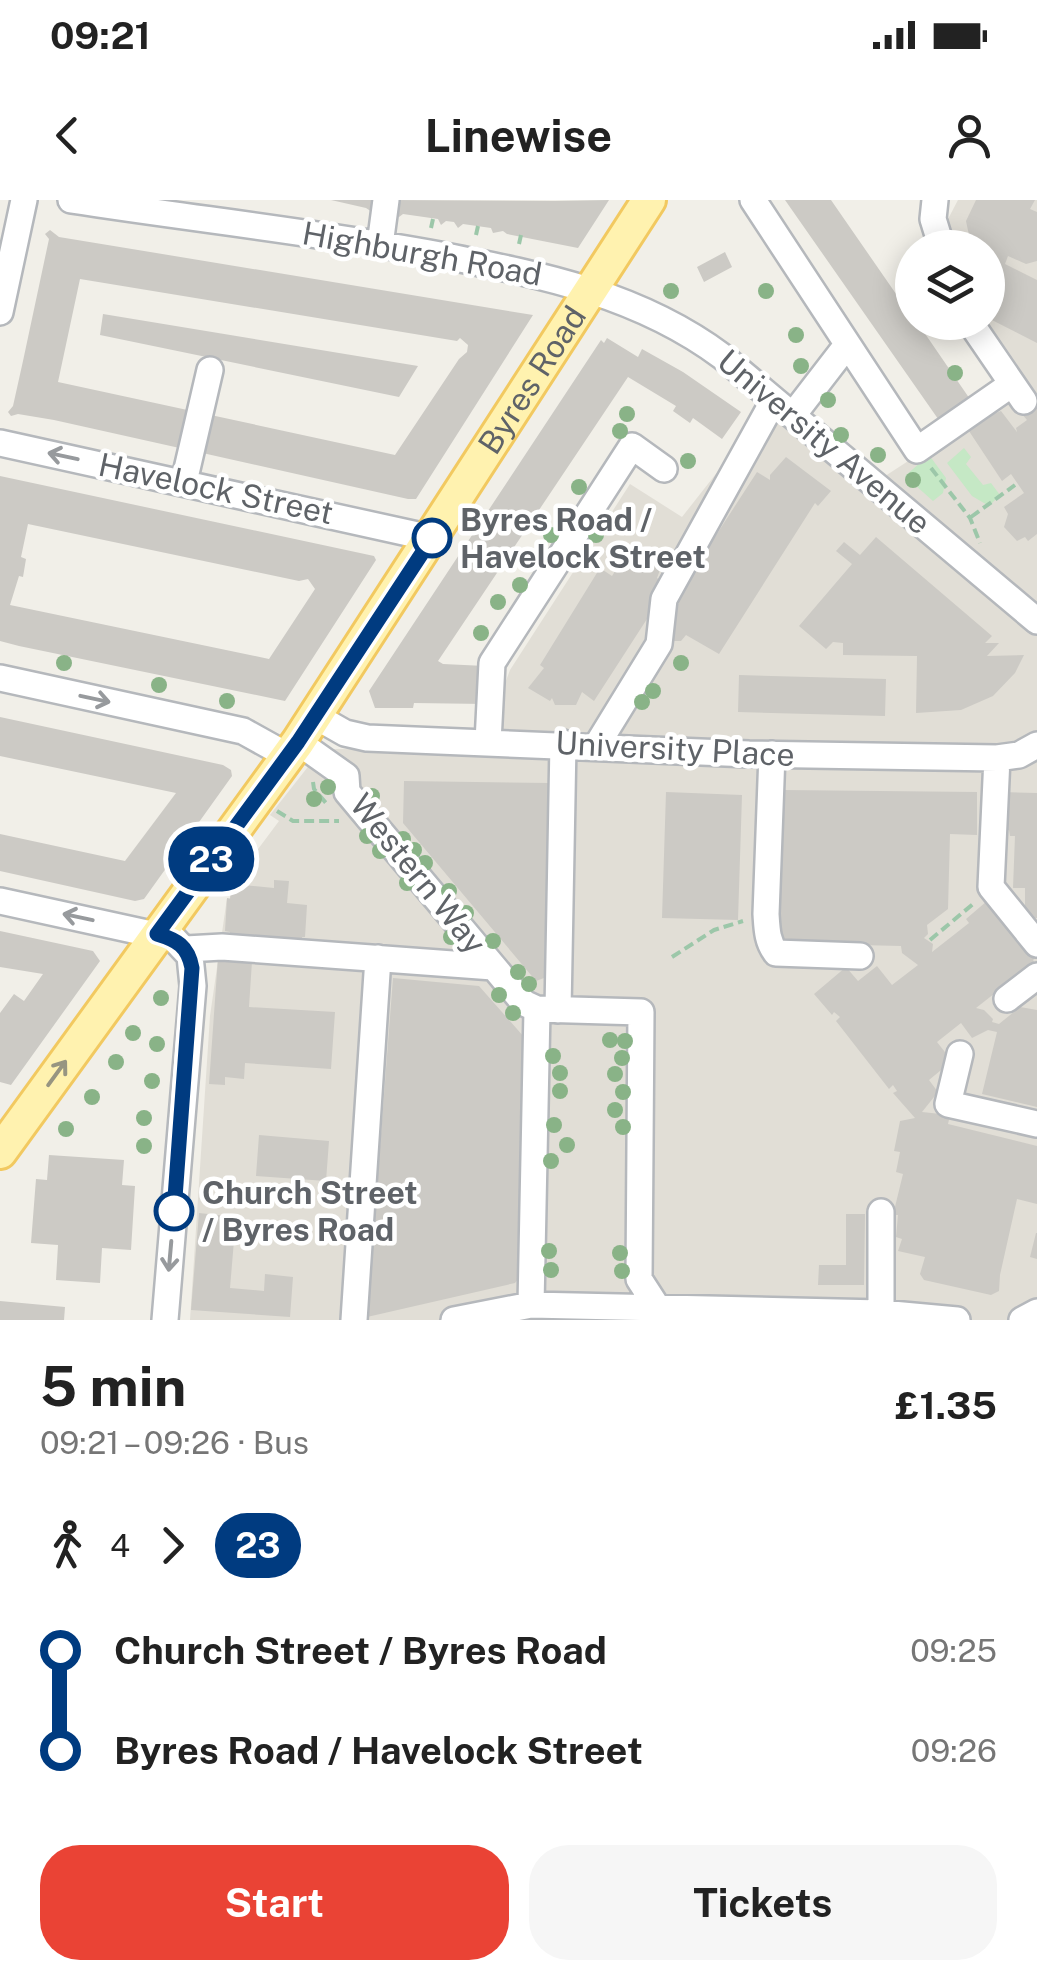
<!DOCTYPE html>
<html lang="en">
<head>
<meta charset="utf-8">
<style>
  :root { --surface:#fff; --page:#f6f6f6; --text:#222; --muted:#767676; --accent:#ea4335 }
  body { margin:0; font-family:"Public Sans",sans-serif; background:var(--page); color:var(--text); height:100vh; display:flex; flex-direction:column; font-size:38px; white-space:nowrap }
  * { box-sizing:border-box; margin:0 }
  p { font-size:32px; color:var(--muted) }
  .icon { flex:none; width:55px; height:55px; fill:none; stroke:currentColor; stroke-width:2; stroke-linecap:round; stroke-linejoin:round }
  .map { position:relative; height:1120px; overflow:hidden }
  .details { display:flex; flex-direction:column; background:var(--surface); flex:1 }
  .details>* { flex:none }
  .badge { padding:0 20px; border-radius:32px; font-size:35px; line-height:65px }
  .controls { position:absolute; left:895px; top:30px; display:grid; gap:20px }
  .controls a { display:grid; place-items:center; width:110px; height:110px; border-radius:50%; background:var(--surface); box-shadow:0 5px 25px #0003; font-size:50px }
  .map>.badge { position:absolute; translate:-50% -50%; box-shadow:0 0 0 5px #fff }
  .legs { display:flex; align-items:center; gap:15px; height:110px; padding:0 40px; font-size:32px }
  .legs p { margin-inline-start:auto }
  .headline { display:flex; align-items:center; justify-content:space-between; height:170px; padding:0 40px }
  h1 { font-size:55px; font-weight:700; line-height:75px }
  .primary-button { display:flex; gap:20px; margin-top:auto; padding:20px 40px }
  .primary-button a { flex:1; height:115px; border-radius:40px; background:var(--accent); color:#fff; font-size:40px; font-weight:700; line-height:115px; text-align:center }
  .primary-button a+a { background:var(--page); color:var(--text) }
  ul { padding:0 40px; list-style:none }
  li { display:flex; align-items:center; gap:35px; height:100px; font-size:38px }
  li i { display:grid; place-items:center; width:15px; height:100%; margin:0 12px; background:currentColor }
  li i::after { content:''; width:25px; height:25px; margin:-12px; border:8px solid; border-radius:50%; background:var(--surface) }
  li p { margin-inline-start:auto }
  li:first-child i { background:linear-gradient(#0000 50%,currentColor 0) }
  li:last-child i { background:linear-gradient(currentColor 50%,#0000 0) }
  .status { display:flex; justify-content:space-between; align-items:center; height:70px; padding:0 50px; background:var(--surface); direction:ltr }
  .status svg { height:28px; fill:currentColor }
  header { display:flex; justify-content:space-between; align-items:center; height:130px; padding:0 40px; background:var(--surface); font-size:45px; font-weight:700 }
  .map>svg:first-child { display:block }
</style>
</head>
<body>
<div class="status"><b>09:21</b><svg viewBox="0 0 49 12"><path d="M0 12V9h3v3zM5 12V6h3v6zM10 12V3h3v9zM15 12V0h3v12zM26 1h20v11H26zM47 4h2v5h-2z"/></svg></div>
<header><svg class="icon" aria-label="back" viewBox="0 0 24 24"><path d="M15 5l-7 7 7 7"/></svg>Linewise<svg class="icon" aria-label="person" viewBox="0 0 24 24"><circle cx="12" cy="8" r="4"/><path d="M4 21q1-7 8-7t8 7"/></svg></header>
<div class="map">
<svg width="1037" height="1120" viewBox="0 0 1037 1120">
  <rect width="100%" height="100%" fill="#f1efe8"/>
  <path fill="#e1ded6" d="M 958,0 L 1037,0 L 1037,1120 L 190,1120 L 210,816 L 227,698 L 230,698 L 232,684 L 279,621 L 270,615 L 322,549 L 498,550 L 503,489 L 510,470 L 630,284 L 682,317 L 774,200 L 876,282 L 1022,187 L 979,123 L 988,122 L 988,48 L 950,47 L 947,21 Z"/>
  <path fill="#c5e8c5" d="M 964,248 L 971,257 L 966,264 L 983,285 L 991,283 L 1000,295 L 989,306 L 972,296 L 947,263 Z
    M 929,255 L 946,278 L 943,293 L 933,301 L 905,276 Z"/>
  <path fill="#cccac5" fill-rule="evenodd" d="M 331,0 L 380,0 L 372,12 L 366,8 Z
    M 392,0 L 555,1 L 609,0 L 578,48 L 507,34 L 503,31 L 493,33 L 491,28 L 463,24 L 458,28 L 454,22 L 446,21 L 441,25 L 438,19 L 403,14 L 399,17 Z
    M 785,0 L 831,0 L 912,117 L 912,122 L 917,122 L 974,205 L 943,226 Z
    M 976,0 L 1035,0 L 1030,9 L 1037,12 L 1037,61 L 1026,64 L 1008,56 L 1005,64 L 1037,80 L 1037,143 L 988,118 L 991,103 L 988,100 L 988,48 L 975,48 L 979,40 L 969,35 L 966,21 Z
    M 50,30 L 59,37 L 533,115 L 416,299 L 408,299 L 198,252 L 206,214 L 395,255 L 459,159 L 467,152 L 468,145 L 460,138 L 457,141 L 80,79 L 58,182 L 192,211 L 184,249 L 54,220 L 18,214 L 11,216 L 8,212 L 13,206 L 23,161 L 49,39 L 45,34 Z
    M 725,52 L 732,67 L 704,82 L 697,67 Z
    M 103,114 L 418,166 L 399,197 L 100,135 Z
    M 607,138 L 638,157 L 642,149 L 683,172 L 741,212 L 722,239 L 693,218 L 690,223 L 673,211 L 676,206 L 628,177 L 438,461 L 443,464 L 485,466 L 485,504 L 414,503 L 413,508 L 375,508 L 369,491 L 601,140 L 604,143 Z
    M 1037,200 L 1037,334 L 1028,341 L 1025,337 L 1017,341 L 1004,327 L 1008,314 L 1004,307 L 1024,293 L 1011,274 L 1002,281 L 965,225 L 1001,211 L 1017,232 L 1016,228 L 1027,220 L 1021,213 Z
    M 786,257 L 831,291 L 818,306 L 815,303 L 719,454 L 686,435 L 681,441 L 672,441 L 669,434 L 674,427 L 666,422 L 679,403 L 674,400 L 757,272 L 770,280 L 770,275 Z
    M 0,276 L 374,356 L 376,360 L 285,501 L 19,446 L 0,441 ZM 28,324 L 299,381 L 308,379 L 315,389 L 269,459 L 10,405 L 19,376 L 23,377 L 26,359 L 21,357 Z
    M 876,337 L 992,436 L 985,443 L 999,443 L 987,456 L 1024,455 L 1015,473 L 993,496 L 961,510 L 916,513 L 917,456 L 843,455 L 843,443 L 833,442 L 826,449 L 799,426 L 852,364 L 836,351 L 844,342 L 860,355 Z
    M 624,357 L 645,371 L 653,362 L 661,367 L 657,378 L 664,383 L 656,405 L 594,501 L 582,492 L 576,505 L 555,505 L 552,498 L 550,501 L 528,488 L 544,468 L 540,465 L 600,368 L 612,376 Z
    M 739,475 L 886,479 L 885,516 L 738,512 Z
    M 0,517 L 223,565 L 231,570 L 232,576 L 144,699 L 135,701 L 0,671 L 0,634 L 125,661 L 176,593 L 0,556 Z
    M 404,581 L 549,583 L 544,778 L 536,781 L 403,623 Z
    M 783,590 L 977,592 L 977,635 L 950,634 L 948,709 L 927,725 L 928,734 L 924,738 L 933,744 L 932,752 L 969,723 L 966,719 L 987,701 L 1015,730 L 1010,734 L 1015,740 L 1020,737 L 1036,757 L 1033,760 L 1037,767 L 1013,779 L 976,808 L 984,810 L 993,819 L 992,822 L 999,824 L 1020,807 L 1037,810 L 1037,907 L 982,894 L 997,832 L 988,830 L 972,838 L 961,823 L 937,842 L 952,861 L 929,880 L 938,892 L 922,912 L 950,915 L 948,924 L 1037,946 L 1037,1004 L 1017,999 L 1000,1075 L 999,1091 L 991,1095 L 924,1080 L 920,1074 L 925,1057 L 898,1051 L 902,1039 L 896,1037 L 898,1015 L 893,1015 L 903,974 L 896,972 L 900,952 L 894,951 L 900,921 L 915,918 L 893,893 L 897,891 L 893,885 L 889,889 L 836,821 L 840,817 L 834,812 L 832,815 L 814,794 L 846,767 L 858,781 L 877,766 L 892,785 L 918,765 L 902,753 L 901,746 L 778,743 L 773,737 Z
    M 666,592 L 742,595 L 738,720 L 662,718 Z
    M 1001,592 L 1037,593 L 1037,718 L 1025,718 L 1025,688 L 1013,688 L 1015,636 L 1010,636 L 1009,630 L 1000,630 Z
    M 274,680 L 289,681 L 287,703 L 307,705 L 305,737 L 302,737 L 302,741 L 230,735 L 230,732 L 225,731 L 227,698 L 230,699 L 232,684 L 274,688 Z
    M 0,731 L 93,751 L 100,761 L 11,885 L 0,882 L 0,813 L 14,794 L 24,801 L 43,774 L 0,767 Z
    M 218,758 L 252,761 L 249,807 L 335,812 L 331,869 L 245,863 L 244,879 L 225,877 L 225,885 L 209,884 Z
    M 393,778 L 479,786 L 524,837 L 519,1078 L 515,1083 L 367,1117 Z
    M 259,935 L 329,941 L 326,981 L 256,976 Z
    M 49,955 L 124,960 L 122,985 L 135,986 L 131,1050 L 102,1048 L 100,1083 L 56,1080 L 58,1045 L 31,1043 L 36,979 L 47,980 Z
    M 199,1013 L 236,1017 L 230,1088 L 264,1091 L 265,1074 L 293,1077 L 290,1117 L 191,1110 Z
    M 846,1014 L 865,1014 L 864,1085 L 818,1085 L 819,1065 L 846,1065 Z
    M 1036,1033 L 1037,1033 L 1037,1059 L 1030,1057 Z
    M 0,1101 L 65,1107 L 64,1120 L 0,1120 Z"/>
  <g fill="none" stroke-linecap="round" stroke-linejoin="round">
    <defs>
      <path id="minor" d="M 71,0 C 194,19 317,32 440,55 C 541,75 639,94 723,157 L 1037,421
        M 753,0 L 917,250 L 1012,184
        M 935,0 L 933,19 L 942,48
        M 380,45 L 386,0
        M 0,112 L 24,0
        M 970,122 L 1024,201
        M 793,215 L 847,145
        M 0,243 L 431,338
        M 184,282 L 210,170
        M 0,478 L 243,531 L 288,556
        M 315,516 L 345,533 L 367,538 L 749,554 L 997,558 L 1019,555 L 1037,545
        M 298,542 L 346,576 L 347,592 L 524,803 L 537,809
        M 488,542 L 492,463 L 632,246 L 664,269
        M 597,545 L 659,444 L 664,399 L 774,200
        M 772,554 L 766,714 C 767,729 767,741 776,753 L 860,756
        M 997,558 L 991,687 L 1037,744
        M 0,701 L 174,739 L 190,756 L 193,786 L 165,1120
        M 186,749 L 222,747 L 493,767
        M 1007,799 L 1037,776
        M 558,810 L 563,543
        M 960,854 L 948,904 L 1037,924
        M 531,1105 L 537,809 L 641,812 L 639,1079 L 659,1110
        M 881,1113 L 881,1012
        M 354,1120 L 378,758
        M 454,1120 L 531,1105 L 881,1113 L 957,1120
        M 1022,1120 L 1037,1112"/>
      <g id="major">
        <path id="s1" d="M 0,952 L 298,542 L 649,0"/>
      </g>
    </defs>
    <use href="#minor" stroke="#b5b8bc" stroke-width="30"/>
    <use href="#major" stroke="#f2c960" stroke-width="38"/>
    <path stroke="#9cc7a9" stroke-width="4" stroke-dasharray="10 5" stroke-linecap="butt" d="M 431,28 L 433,19
      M 476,35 L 478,26
      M 519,44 L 521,35
      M 931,268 L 970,318 L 980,343
      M 971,317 L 1015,285
      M 313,582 L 314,589 L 326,603
      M 277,611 L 293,621 L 339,621
      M 930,740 L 973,704
      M 672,757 L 714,730 L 743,721"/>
    <use href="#minor" stroke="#fff" stroke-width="25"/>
    <use href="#major" stroke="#fff2af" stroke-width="32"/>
  </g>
  <g fill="#89b387">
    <circle cx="671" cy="91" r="8"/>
    <circle cx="766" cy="91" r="8"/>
    <circle cx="796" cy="135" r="8"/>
    <circle cx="801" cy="166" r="8"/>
    <circle cx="955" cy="173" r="8"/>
    <circle cx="828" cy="200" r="8"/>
    <circle cx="627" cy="214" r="8"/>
    <circle cx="620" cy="231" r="8"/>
    <circle cx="841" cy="235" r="8"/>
    <circle cx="878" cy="255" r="8"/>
    <circle cx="688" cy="261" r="8"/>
    <circle cx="913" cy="280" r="8"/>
    <circle cx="579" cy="287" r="8"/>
    <circle cx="607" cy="318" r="8"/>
    <circle cx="551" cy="335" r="8"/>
    <circle cx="596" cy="335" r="8"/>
    <circle cx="577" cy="359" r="8"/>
    <circle cx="520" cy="385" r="8"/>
    <circle cx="498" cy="402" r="8"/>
    <circle cx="481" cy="433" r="8"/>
    <circle cx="64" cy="463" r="8"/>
    <circle cx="681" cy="463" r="8"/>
    <circle cx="159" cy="485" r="8"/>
    <circle cx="653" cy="491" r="8"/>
    <circle cx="227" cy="501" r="8"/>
    <circle cx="642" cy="502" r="8"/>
    <circle cx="328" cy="587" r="8"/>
    <circle cx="372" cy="596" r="8"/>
    <circle cx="314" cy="599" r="8"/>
    <circle cx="367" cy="636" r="8"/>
    <circle cx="403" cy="639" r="8"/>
    <circle cx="414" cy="650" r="8"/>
    <circle cx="380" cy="651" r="8"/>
    <circle cx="425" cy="663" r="8"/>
    <circle cx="407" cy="683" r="8"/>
    <circle cx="449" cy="691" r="8"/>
    <circle cx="466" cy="713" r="8"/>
    <circle cx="451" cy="737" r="8"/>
    <circle cx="493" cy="741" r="8"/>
    <circle cx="518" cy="772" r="8"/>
    <circle cx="529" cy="784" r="8"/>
    <circle cx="499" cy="795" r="8"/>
    <circle cx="161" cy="798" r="8"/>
    <circle cx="513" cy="813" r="8"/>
    <circle cx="133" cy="833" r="8"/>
    <circle cx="610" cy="840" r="8"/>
    <circle cx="625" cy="841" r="8"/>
    <circle cx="157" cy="844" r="8"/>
    <circle cx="553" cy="856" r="8"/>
    <circle cx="622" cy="858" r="8"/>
    <circle cx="116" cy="862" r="8"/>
    <circle cx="560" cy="873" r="8"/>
    <circle cx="615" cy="874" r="8"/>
    <circle cx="152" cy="881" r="8"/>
    <circle cx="560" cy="891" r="8"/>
    <circle cx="623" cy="892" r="8"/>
    <circle cx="92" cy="897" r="8"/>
    <circle cx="615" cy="910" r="8"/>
    <circle cx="144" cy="918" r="8"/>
    <circle cx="554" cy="925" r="8"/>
    <circle cx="623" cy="927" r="8"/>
    <circle cx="66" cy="929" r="8"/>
    <circle cx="567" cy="945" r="8"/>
    <circle cx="144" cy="946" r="8"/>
    <circle cx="551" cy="961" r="8"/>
    <circle cx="549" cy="1051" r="8"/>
    <circle cx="620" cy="1053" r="8"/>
    <circle cx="551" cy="1070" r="8"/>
    <circle cx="622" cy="1071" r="8"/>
  </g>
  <defs><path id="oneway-shaft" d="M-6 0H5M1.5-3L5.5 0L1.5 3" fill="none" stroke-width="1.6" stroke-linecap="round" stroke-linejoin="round" transform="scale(2.5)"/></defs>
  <g stroke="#979a9d">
    <use href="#oneway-shaft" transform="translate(63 256) rotate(-168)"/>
    <use href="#oneway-shaft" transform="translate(95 499) rotate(12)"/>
    <use href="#oneway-shaft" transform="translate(78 717) rotate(-168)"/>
    <use href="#oneway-shaft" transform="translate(170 1056) rotate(95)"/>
  </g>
  <use stroke="#979581" href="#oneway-shaft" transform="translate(57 873) rotate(-54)"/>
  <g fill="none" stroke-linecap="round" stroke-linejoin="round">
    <defs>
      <path id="line-1" d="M 174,1011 L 192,768 C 188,746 177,740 157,734 L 298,542 L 432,338"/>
    </defs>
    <use href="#line-1" stroke="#fff" stroke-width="22"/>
    <use href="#line-1" stroke="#003b80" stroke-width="15"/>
  </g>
  <g fill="#fff" stroke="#003b80" stroke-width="5">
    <circle cx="432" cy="338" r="18"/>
    <circle cx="174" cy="1011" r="18"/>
  </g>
  <g text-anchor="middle" stroke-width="9" stroke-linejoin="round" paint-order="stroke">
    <g font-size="32" fill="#5f6368" stroke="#fff">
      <text transform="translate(422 54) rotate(10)" y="11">Highburgh Road</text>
      <text dy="11" stroke="none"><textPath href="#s1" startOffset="938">Byres Road</textPath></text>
      <text transform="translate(824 242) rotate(40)" y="11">University Avenue</text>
      <text transform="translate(216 289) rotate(12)" y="11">Havelock Street</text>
      <text transform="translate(675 549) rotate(3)" y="11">University Place</text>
      <text transform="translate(418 674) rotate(51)" y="11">Western Way</text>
    </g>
    <g font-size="32" font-weight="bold" fill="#5f6368" stroke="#fff" text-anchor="start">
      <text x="460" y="331">Byres Road /<tspan x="460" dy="37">Havelock Street</tspan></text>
      <text x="202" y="1004">Church Street<tspan x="202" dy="37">/ Byres Road</tspan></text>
    </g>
  </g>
</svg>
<div class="controls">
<a><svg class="icon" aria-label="layers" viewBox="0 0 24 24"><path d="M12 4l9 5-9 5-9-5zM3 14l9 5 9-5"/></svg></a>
</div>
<b class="badge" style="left:211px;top:659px;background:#003b80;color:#fff">23</b>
</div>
<section class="details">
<div class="headline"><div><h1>5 min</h1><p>09:21 – 09:26 · Bus</p></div><b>£1.35</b></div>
<div class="legs"><svg class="icon" aria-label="walk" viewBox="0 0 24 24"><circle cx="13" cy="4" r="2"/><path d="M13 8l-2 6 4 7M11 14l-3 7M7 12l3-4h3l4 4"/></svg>4<svg class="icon" aria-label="forward" viewBox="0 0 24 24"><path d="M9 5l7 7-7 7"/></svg><b class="badge" style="background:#003b80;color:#fff">23</b></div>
<ul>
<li><i style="color:#003b80"></i><b>Church Street / Byres Road</b><p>09:25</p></li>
<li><i style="color:#003b80"></i><b>Byres Road / Havelock Street</b><p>09:26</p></li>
</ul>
<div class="primary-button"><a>Start</a><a>Tickets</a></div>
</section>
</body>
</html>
